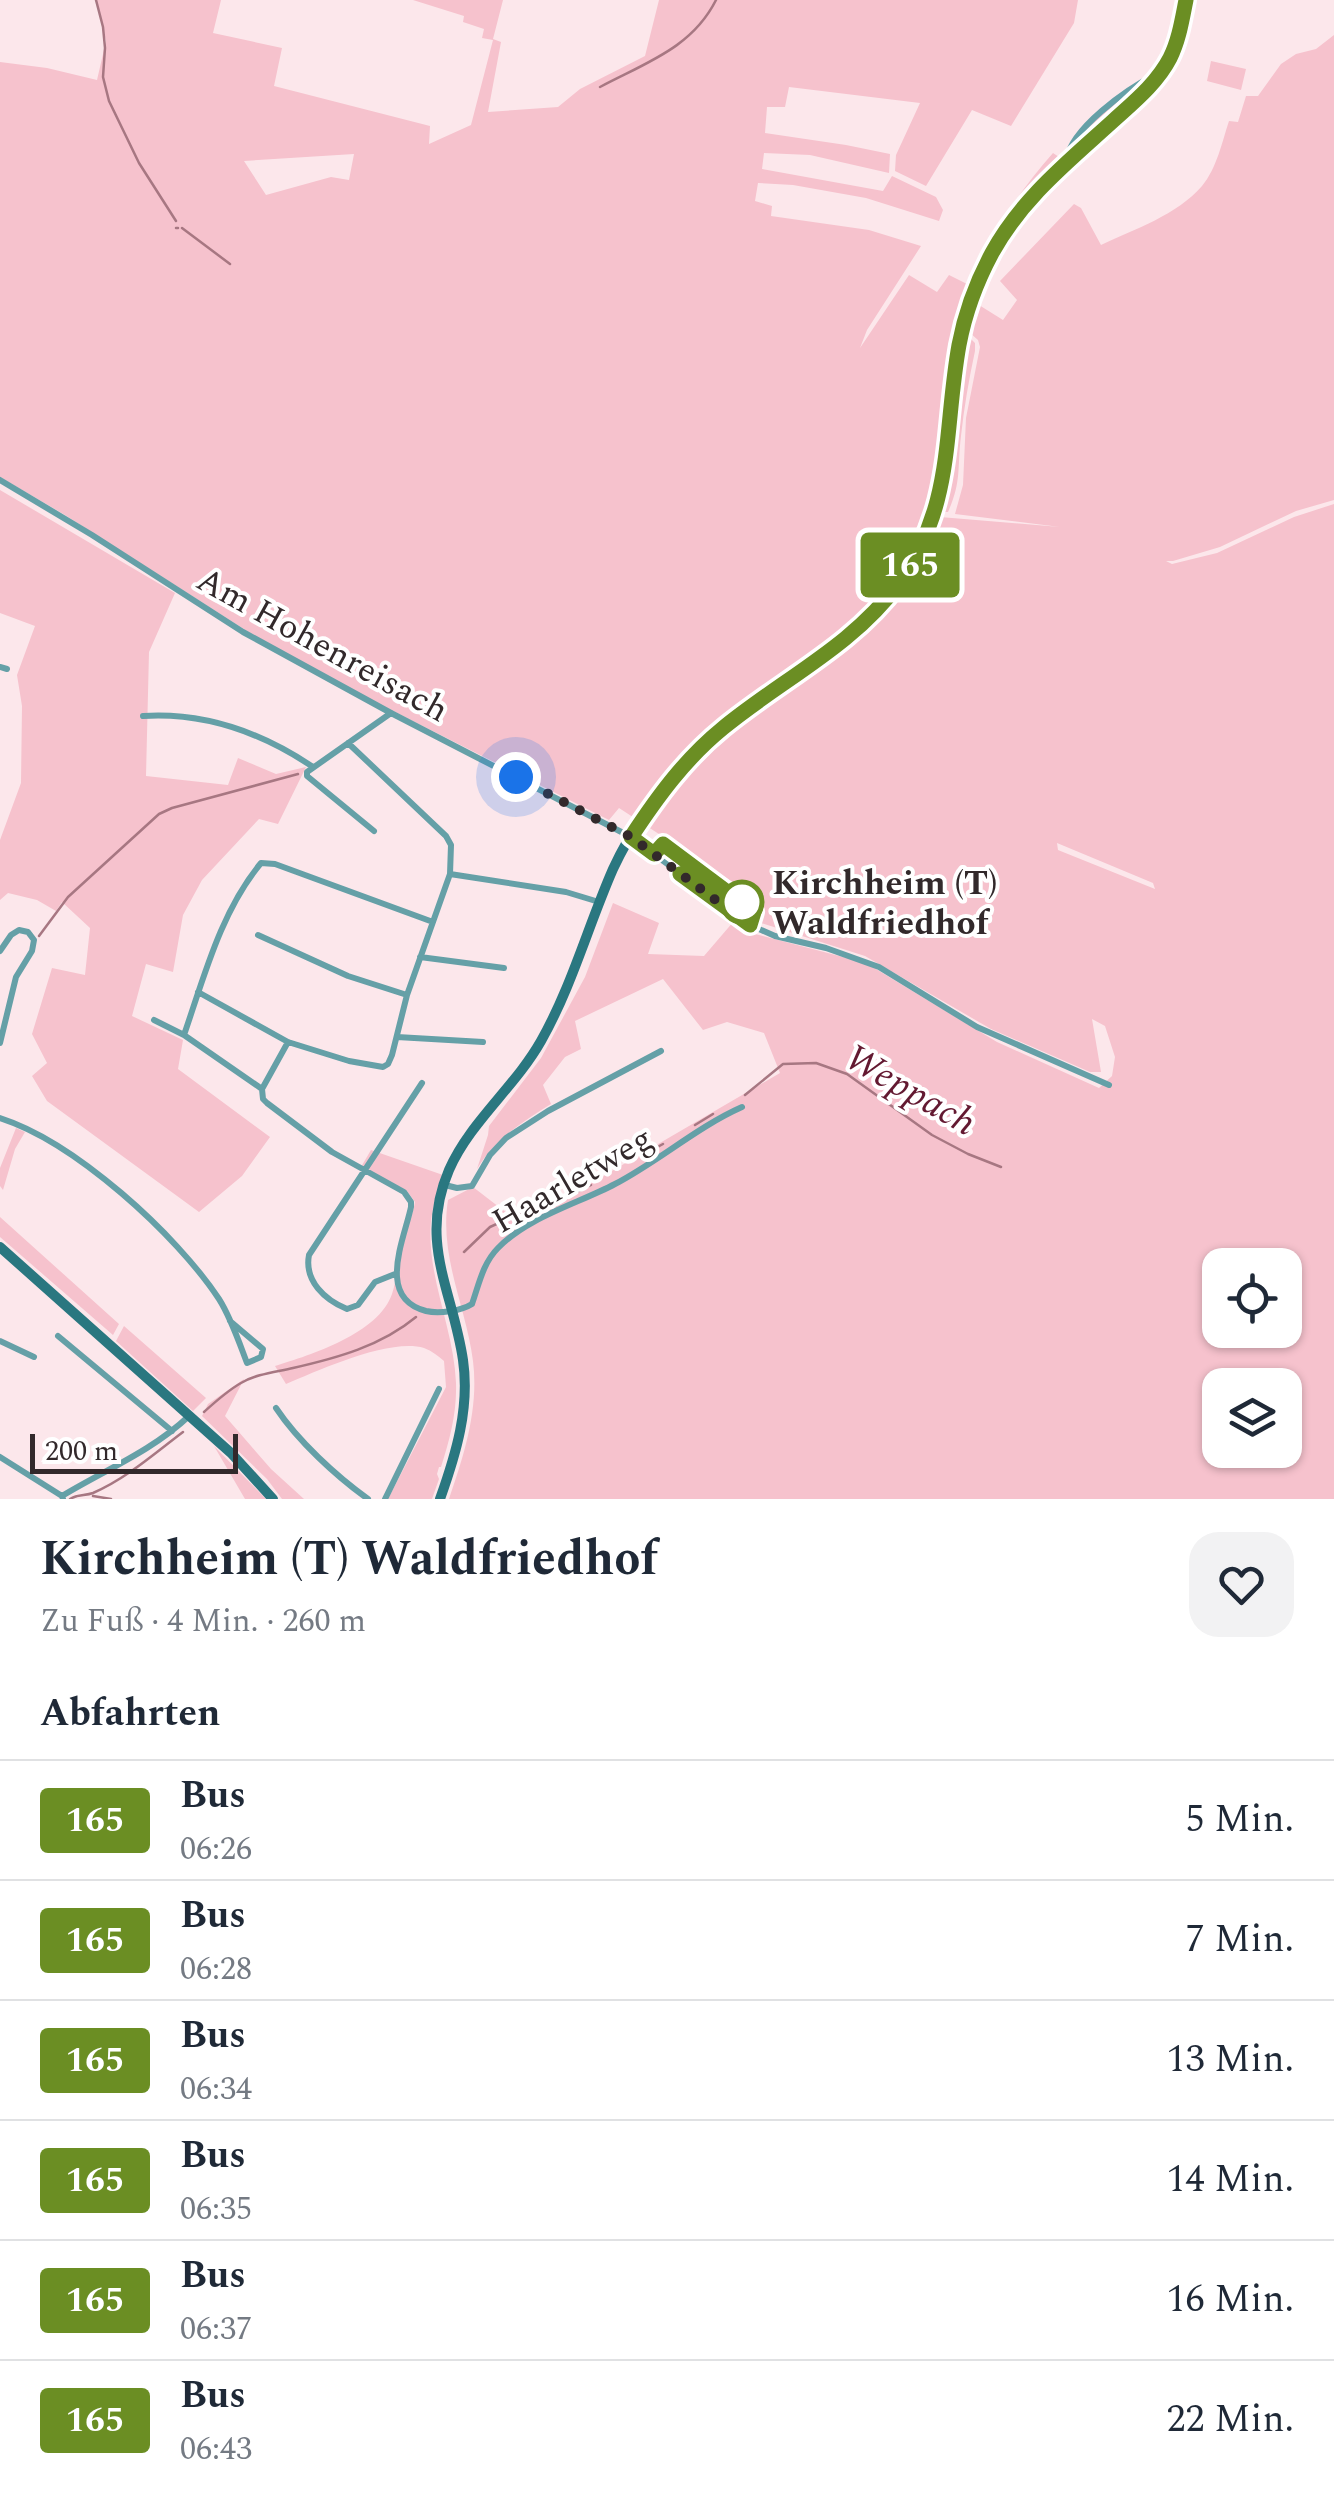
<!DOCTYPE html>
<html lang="de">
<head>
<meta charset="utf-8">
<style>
  :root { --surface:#fff; --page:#f2f2f3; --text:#1f2937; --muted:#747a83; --line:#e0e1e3 }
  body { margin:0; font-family:Spectral,serif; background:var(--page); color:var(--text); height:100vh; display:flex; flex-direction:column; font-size:38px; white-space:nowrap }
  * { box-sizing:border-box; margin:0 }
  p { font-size:32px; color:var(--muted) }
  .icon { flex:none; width:55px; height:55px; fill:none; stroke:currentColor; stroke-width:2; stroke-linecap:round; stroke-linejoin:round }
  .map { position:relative; height:1499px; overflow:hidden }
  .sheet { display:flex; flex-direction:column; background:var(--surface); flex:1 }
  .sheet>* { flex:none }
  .badge { padding:0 20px; border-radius:8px; font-size:35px; line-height:65px }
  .controls { position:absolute; left:1202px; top:1248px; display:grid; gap:20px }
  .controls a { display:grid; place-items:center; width:100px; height:100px; border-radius:20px; background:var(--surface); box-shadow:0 2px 8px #0004; font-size:50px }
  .scale { position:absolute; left:30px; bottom:25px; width:208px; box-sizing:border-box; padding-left:10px; border:5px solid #32292b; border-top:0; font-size:28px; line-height:35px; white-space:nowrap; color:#32292b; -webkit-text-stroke:8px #fff; paint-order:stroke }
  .you { position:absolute; width:50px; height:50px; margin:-25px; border:8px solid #fff; border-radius:50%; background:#1a73e8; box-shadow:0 0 0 15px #1a73e833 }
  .map>.badge { position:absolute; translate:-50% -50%; box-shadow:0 0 0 5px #fff }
  h2 { padding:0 40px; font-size:38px; line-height:90px }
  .round { display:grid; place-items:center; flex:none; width:105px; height:105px; border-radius:30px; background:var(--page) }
  .summary { display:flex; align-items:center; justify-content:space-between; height:170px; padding:0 40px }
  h1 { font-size:48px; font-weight:700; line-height:75px }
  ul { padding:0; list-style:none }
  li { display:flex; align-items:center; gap:30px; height:120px; padding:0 40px; border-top:2px solid var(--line) }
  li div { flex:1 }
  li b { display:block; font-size:38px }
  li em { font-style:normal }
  li .badge { min-width:110px; font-weight:700; text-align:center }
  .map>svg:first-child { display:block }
</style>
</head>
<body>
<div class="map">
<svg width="1334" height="1499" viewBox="0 0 1334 1499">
  <rect width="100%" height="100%" fill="#fce7eb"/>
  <path fill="#f6c2cd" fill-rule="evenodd" d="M 96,0 L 221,0 L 213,33 L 282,48 L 274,86 L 430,126 L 429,144 L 471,125 L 493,40 L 482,38 L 484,29 L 463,22 L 464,16 L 413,0 L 503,0 L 493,39 L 501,42 L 488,112 L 558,107 L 580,89 L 645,56 L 659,0 L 1078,0 L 1074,23 L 1011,126 L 972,110 L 926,186 L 895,171 L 896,155 L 920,103 L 789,87 L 785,107 L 767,107 L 765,133 L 846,145 L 890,154 L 889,173 L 810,155 L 764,153 L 762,169 L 883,191 L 892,176 L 936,197 L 943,210 L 939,221 L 866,198 L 793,185 L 758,183 L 755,201 L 772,206 L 771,216 L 869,230 L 921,246 L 867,330 L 860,348 L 909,275 L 937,292 L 949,275 L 967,284 C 992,234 1016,195 1053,153 L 1062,159 L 1030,192 L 997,238 L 952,368 L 943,428 L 945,438 L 928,516 L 1060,527 L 955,514 L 963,485 L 966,418 L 980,347 L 978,340 L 970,333 L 979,305 L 1003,320 L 1017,300 L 1000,281 L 1074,204 L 1081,208 L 1101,245 C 1135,229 1177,215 1202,186 C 1217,168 1222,142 1229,121 L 1238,122 L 1246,96 L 1258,96 L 1281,64 L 1296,54 L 1316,49 L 1334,35 L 1334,500 L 1296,511 L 1220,547 L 1173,561 L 1166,561 L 1172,564 L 1217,553 L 1294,517 L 1334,504 L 1334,1499 L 449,1499 C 464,1455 479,1409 473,1361 C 466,1306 439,1257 448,1200 L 473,1187 L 521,1224 L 780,1073 L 764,1033 L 727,1022 L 703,1030 L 663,979 L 575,1021 L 581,1049 L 565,1057 L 543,1085 L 551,1104 C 522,1122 494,1140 477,1169 L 488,1135 L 489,1126 L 541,1058 L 585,977 L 613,903 L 659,923 L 648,954 L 704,956 L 734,921 L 755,934 L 866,963 L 997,1042 L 1099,1088 L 1112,1076 L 1115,1057 L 1105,1026 L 1092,1019 L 1101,1072 L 1090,1072 L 991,1029 L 865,956 L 758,922 L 748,892 L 619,808 L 609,820 L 294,661 L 65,515 L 0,477 L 0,62 L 47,68 L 97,80 L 106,41 ZM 354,154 L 349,180 L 331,177 L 266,195 L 244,161 ZM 1057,843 L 1153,883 L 1155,889 L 1058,850 ZM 1220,1265 L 1285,1265 L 1285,1330 L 1220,1330 ZM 1220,1385 L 1285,1385 L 1285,1450 L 1220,1450 Z
    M 1211,61 L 1246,69 L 1241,90 L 1207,81 Z
    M 1150,80 L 1132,99 L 1071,151 C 1087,123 1121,95 1150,80 Z
    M 970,338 L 975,343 L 975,351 C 969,379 964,407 961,436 C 957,468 962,481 948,512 L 942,512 L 950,479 Z
    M 0,490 L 175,593 L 149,652 L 146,776 L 228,785 L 238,758 L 276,774 L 306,767 L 278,824 L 259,819 L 202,880 L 183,915 L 173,972 L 146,964 L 132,1016 L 183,1040 L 178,1069 L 270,1137 L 242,1176 L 199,1212 L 47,1101 L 32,1076 L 47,1063 L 32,1034 L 52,968 L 85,975 L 90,928 L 62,902 L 56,911 L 37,900 L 8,893 L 0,900 L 0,840 L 21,783 L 22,706 L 17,675 L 35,626 L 0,613 Z
    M 16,1128 L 25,1132 L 15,1149 L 3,1190 L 0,1186 L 0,1168 Z
    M 371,1150 L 443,1175 C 438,1190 433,1205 431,1221 C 426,1276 454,1328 456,1383 C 457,1412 450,1439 441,1467 L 439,1467 L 437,1474 L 439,1479 L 432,1499 L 388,1499 L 446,1387 L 444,1361 C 438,1356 432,1351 424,1348 C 389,1338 320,1370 286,1384 L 275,1366 C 311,1355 379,1333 392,1294 C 397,1279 398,1262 401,1247 C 405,1232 412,1218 415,1202 L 407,1191 L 361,1167 Z
    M 0,1217 L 119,1324 L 113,1335 L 0,1237 Z
    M 124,1326 L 206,1398 L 193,1411 L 116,1341 Z
    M 244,1379 L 225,1416 L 271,1469 L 304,1499 L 282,1499 L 267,1479 L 202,1416 L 208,1404 Z
    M 214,1446 L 266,1499 L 245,1499 Z"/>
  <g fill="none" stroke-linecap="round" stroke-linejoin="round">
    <path stroke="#a77782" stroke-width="2.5" d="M 96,0 L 103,27 L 105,48 L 103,77 L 109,101 L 139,163 L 176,221
      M 600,87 C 645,63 692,48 716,0
      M 176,228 L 178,228
      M 182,228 L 230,264
      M 39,936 L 68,897 L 159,814 L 172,808 L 298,774
      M 745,1095 L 783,1064 L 816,1063 L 847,1074 L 932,1135 L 968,1154 L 1001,1167
      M 695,1125 L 713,1114
      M 652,1150 L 663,1144
      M 565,1198 L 591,1185
      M 464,1252 L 490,1227 L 523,1212
      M 204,1412 C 215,1402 227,1391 241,1383 C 256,1374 276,1372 293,1368 C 337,1358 381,1346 416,1317
      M 93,1496 L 111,1499
      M 70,1499 C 78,1494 85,1496 93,1493 C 126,1479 155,1453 183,1432"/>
    <path stroke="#65a0a7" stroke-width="6" d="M 1066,161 C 1071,128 1127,89 1155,75
      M 0,480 L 92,535 L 243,632 L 391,713 L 631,837 L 750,925 L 775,936 L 826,948 L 879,967 L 977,1027 L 1109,1085
      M 0,667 L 7,669
      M 143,716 C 206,712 261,732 313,767
      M 348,743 L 446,836 L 451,845 L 450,874 L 566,892 L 599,902
      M 374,831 L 307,776 L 307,772 L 391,713
      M 433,922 L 275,864 L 261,863 C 221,911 204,977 184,1035 L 262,1089 L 263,1099 L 267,1103 L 332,1152 L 404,1192 L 411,1202 L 411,1207 C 404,1240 376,1298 426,1311 C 439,1314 461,1311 472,1304 C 479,1284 483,1263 498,1248 C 528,1217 577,1204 615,1184 C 659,1161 697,1127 742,1107
      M 258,935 L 348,976 L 407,995
      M 0,951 L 11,935 L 19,930 L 28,932 L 34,940 L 32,951 L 16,977 L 0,1043
      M 420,957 L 504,968
      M 198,992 L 288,1042 L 349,1061 L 383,1067 L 388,1064 L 392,1055 L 407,995 L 450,874
      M 154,1020 L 184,1035
      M 397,1037 L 483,1042
      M 262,1089 L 288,1042
      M 0,1118 C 75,1142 176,1234 219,1299 C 231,1318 239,1342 247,1363 L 261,1357 L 263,1349 L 230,1321
      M 445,1185 L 457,1188 L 472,1186 L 490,1155 L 506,1138 L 548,1111 L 661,1051
      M 395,1274 L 375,1282 L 358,1305 L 347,1309 C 325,1300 304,1281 309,1255 L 422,1083
      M 58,1336 L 172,1431
      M 0,1341 L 34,1357
      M 276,1408 C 298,1441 336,1476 368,1499
      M 0,1457 L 62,1496
      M 63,1499 L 62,1496 C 105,1470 152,1451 189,1416
      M 385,1499 L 439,1389"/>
    <path stroke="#2a7780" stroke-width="10" d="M 0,1247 L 231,1453 L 273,1499
      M 440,1499 C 456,1454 470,1408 463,1360 C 453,1291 418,1242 449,1170 C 470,1122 515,1087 541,1041 C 572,986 588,926 613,869 C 631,830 659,791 688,760 C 756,689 854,653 907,569 C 952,499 946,425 959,347 C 966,309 980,272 1000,239 C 1029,193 1069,160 1109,124 C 1131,105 1155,85 1169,59 C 1179,41 1182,21 1186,0"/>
  </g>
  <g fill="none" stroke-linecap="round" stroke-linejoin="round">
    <defs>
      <path id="line" d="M 680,874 L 750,925 L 754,912 L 663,844 L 654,854 L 631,837 C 658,796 685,759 723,728 C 781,680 853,646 898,584 C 955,504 943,435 959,345 C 965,313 977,281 992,253 C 1022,198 1069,161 1114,120 C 1135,101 1157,83 1170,58 C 1179,40 1182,20 1186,0"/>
    </defs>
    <use href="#line" stroke="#fff" stroke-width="22"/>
    <use href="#line" stroke="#6b8e23" stroke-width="15"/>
    <path stroke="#32292b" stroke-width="10" stroke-dasharray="0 18" d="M 516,777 L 631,837 L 733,913 L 742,902"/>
  </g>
  <circle fill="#fff" stroke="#6b8e23" stroke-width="5" cx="742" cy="902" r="20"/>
  <g text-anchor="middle" stroke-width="8" stroke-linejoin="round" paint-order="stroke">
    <g font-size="35" fill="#32292b" stroke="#fff">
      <text transform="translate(323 644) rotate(29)" y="12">Am Hohenreisach</text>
      <text transform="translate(572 1179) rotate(-30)" y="12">Haarletweg</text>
    </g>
    <g font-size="35" font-weight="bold" fill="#32292b" stroke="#fff" text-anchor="start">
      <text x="772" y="894">Kirchheim (T)<tspan x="772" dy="40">Waldfriedhof</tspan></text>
    </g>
    <g font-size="38" font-style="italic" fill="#631931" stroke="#fff">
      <text transform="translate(911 1089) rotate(30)" y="13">Weppach</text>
    </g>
  </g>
</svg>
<div class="controls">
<a><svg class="icon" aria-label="locate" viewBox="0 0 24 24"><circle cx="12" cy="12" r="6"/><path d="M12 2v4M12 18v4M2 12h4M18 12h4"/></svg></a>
<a><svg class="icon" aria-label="layers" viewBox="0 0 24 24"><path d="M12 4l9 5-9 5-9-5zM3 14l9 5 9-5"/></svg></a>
</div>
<div class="scale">200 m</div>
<div class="you" style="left:516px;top:777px"></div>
<b class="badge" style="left:910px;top:565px;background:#6b8e23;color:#fff">165</b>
</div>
<section class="sheet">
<div class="summary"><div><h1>Kirchheim (T) Waldfriedhof</h1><p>Zu Fuß · 4 Min. · 260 m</p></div><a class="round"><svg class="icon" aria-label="heart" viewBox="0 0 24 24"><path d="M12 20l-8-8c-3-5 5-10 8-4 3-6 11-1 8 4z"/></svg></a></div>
<h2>Abfahrten</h2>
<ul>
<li><span class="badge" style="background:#6b8e23;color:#fff">165</span><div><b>Bus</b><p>06:26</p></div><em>5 Min.</em></li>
<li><span class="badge" style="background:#6b8e23;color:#fff">165</span><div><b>Bus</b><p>06:28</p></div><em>7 Min.</em></li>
<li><span class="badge" style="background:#6b8e23;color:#fff">165</span><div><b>Bus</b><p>06:34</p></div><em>13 Min.</em></li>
<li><span class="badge" style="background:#6b8e23;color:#fff">165</span><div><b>Bus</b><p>06:35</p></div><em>14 Min.</em></li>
<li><span class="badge" style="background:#6b8e23;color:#fff">165</span><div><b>Bus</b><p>06:37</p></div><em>16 Min.</em></li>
<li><span class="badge" style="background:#6b8e23;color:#fff">165</span><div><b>Bus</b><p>06:43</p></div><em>22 Min.</em></li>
</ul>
</section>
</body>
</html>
